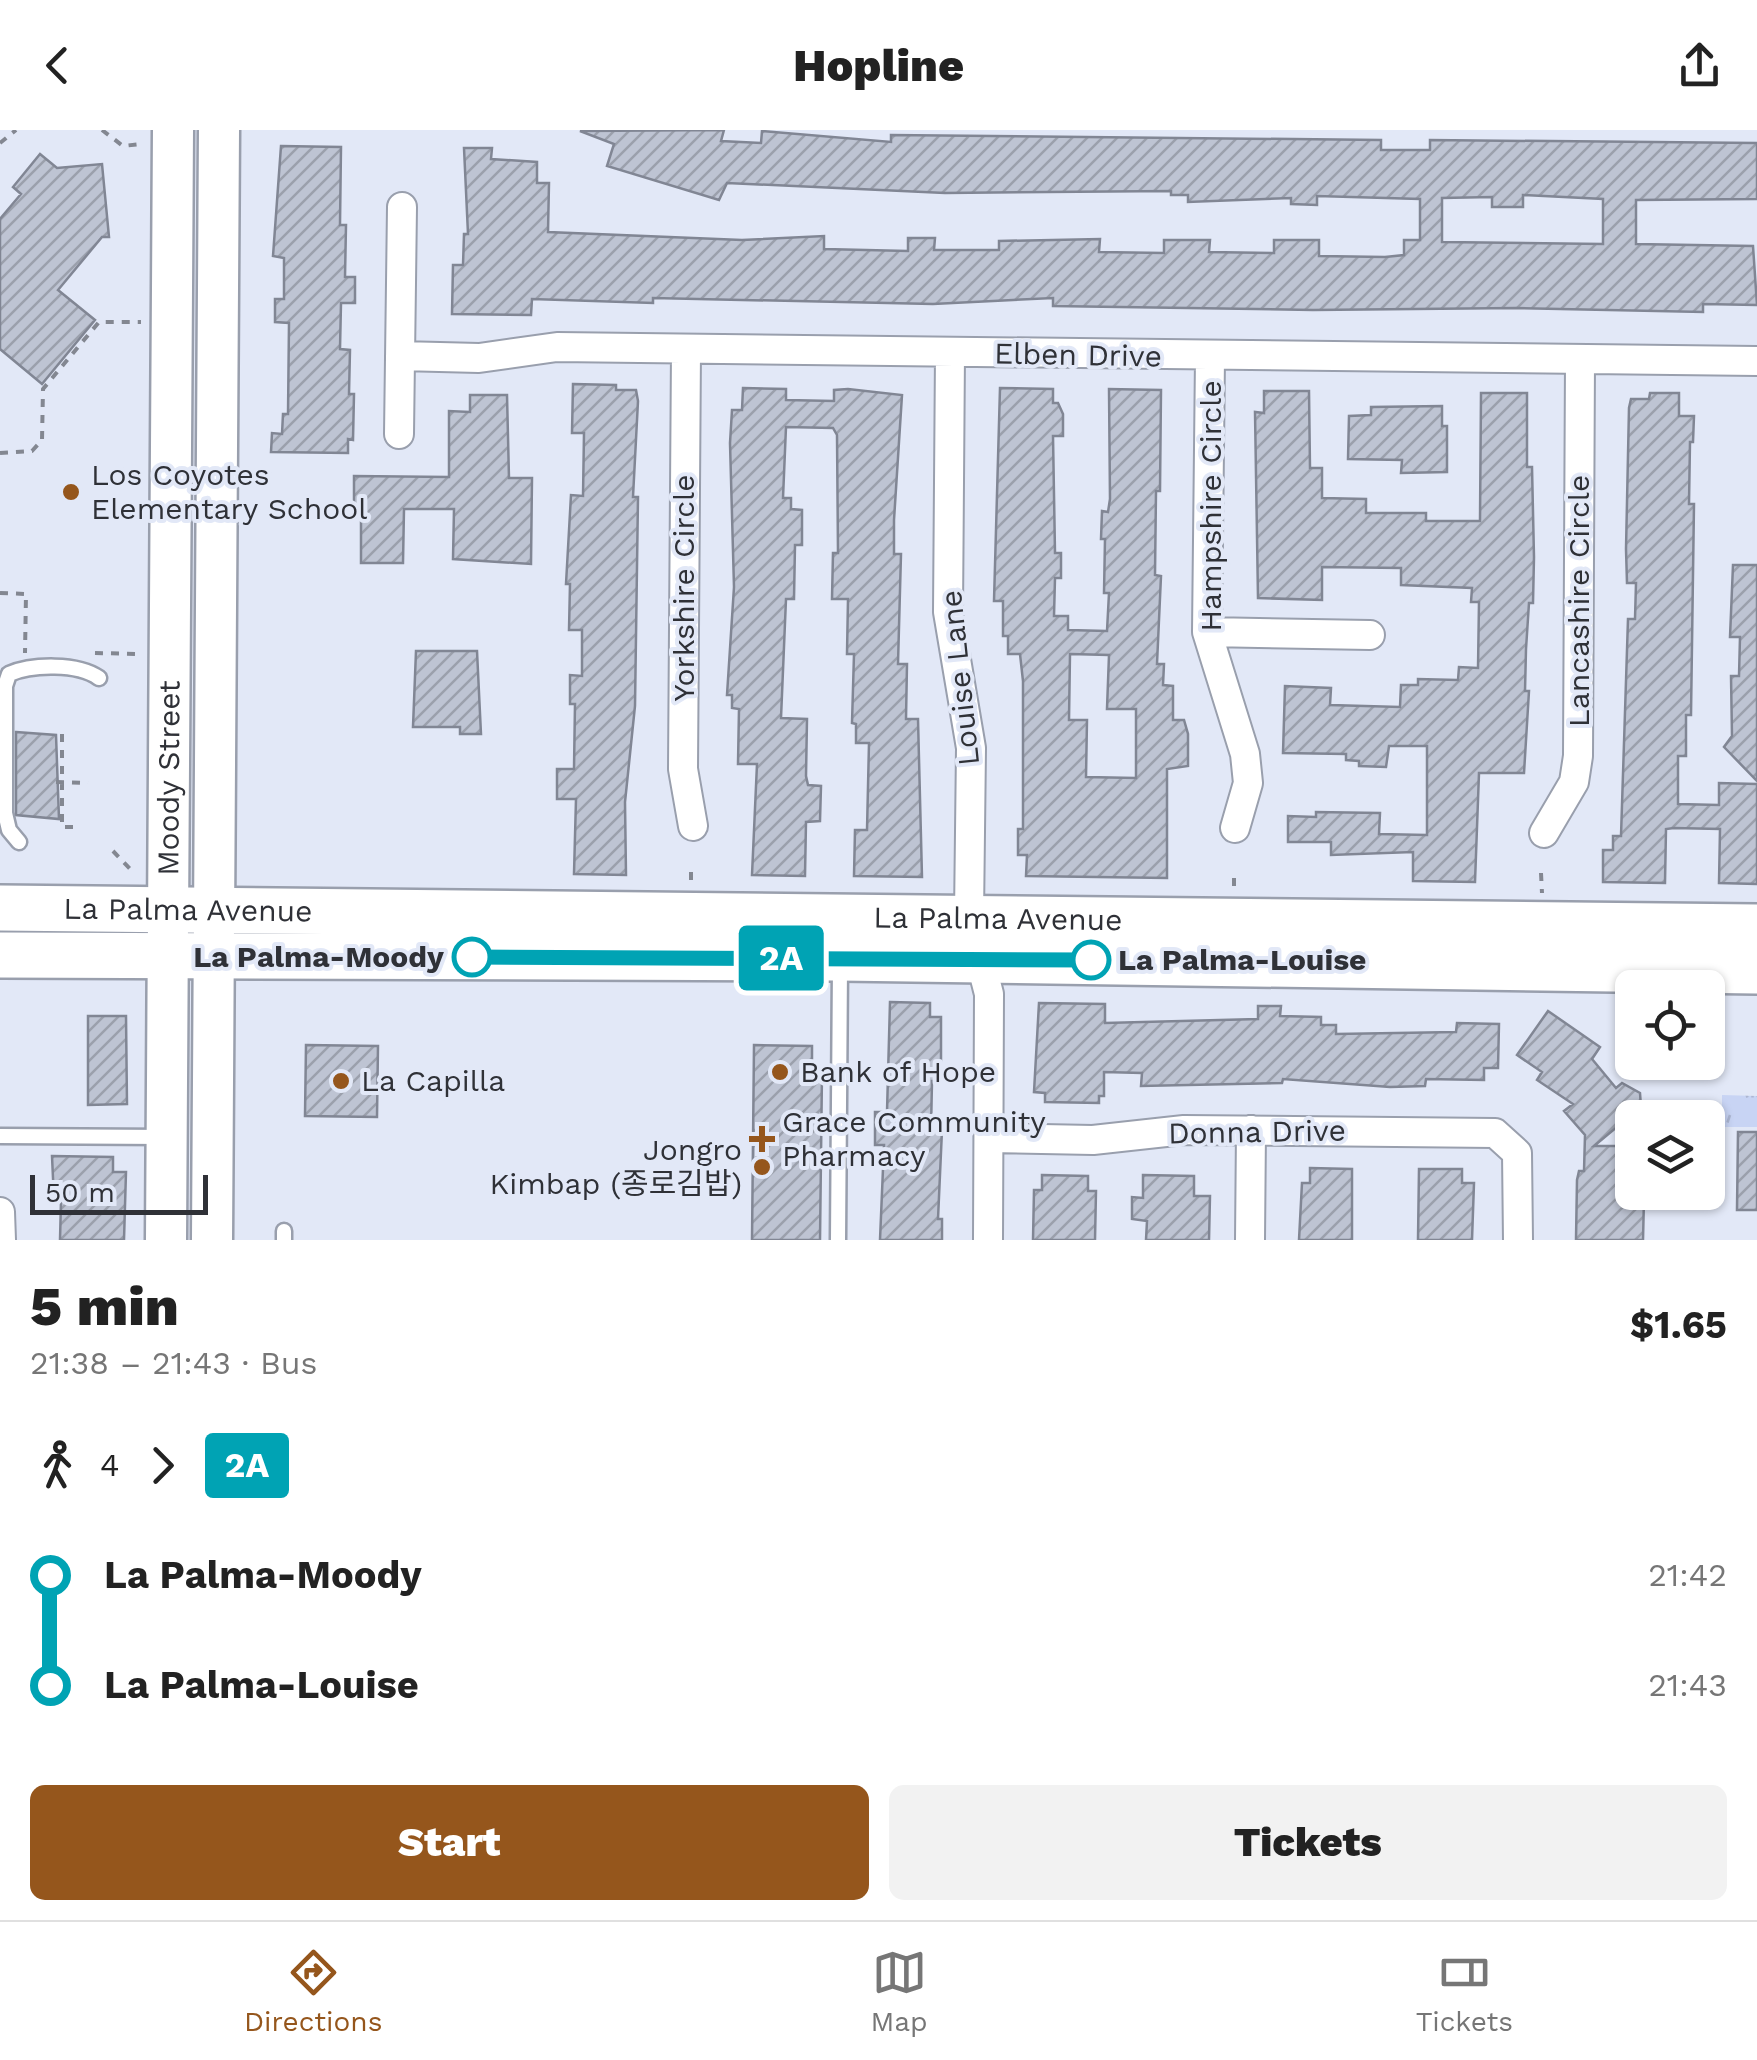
<!DOCTYPE html>
<html lang="en">
<head>
<meta charset="utf-8">
<style>
  :root { --surface:#fff; --page:#f2f2f2; --text:#222; --muted:#767676; --line:#e0e0e0; --accent:#95561c }
  body { margin:0; font-family:"Work Sans","Noto Sans KR",sans-serif; background:var(--page); color:var(--text); height:100vh; display:flex; flex-direction:column; font-size:38px; white-space:nowrap }
  * { box-sizing:border-box; margin:0 }
  p { font-size:32px; color:var(--muted) }
  .icon { flex:none; width:55px; height:55px; fill:none; stroke:currentColor; stroke-width:2; stroke-linecap:round; stroke-linejoin:round }
  .map { position:relative; height:1110px; overflow:hidden }
  .drawer { display:flex; flex-direction:column; background:var(--surface); flex:1 }
  .drawer>* { flex:none }
  .badge { padding:0 20px; border-radius:8px; font-size:35px; line-height:65px }
  .tools { position:absolute; left:1615px; top:840px; display:grid; gap:20px }
  .tools a { display:grid; place-items:center; width:110px; height:110px; border-radius:15px; background:var(--surface); box-shadow:0 2px 8px #0004; font-size:50px }
  .scale { position:absolute; left:30px; bottom:25px; width:178px; box-sizing:border-box; padding-left:10px; border:5px solid #2f3137; border-top:0; font-size:28px; line-height:35px; white-space:nowrap; color:#2f3137; -webkit-text-stroke:8px #e2e8f7; paint-order:stroke }
  .map>.badge { position:absolute; translate:-50% -50%; box-shadow:0 0 0 5px #fff }
  .legs { display:flex; align-items:center; gap:15px; height:110px; padding:0 30px; font-size:32px }
  .legs p { margin-inline-start:auto }
  .summary { display:flex; align-items:center; justify-content:space-between; height:170px; padding:0 30px }
  h1 { font-size:55px; font-weight:800; line-height:75px }
  .button { display:flex; gap:20px; margin-top:auto; padding:20px 30px }
  .button a { flex:1; height:115px; border-radius:15px; background:var(--accent); color:#fff; font-size:40px; font-weight:800; line-height:115px; text-align:center }
  .button a+a { background:var(--page); color:var(--text) }
  ul { padding:0 30px; list-style:none }
  li { display:flex; align-items:center; gap:35px; height:110px; font-size:38px }
  li i { display:grid; place-items:center; width:15px; height:100%; margin:0 12px; background:currentColor }
  li i::after { content:''; width:25px; height:25px; margin:-12px; border:8px solid; border-radius:50%; background:var(--surface) }
  li p { margin-inline-start:auto }
  li:first-child i { background:linear-gradient(#0000 50%,currentColor 0) }
  li:last-child i { background:linear-gradient(currentColor 50%,#0000 0) }
  header { display:flex; justify-content:space-between; align-items:center; height:130px; padding:0 30px; background:var(--surface); font-size:45px; font-weight:800 }
  .tab-bar { display:flex; justify-content:space-around; align-items:center; height:140px; border-top:2px solid var(--line); background:var(--surface); font-size:28px; color:var(--muted) }
  .tab-bar a { display:grid; justify-items:center; gap:5px }
  .tab-bar .on { color:var(--accent) }
  .map>svg:first-child { display:block }
</style>
</head>
<body>
<header><svg class="icon" aria-label="back" viewBox="0 0 24 24"><path d="M15 5l-7 7 7 7"/></svg>Hopline<svg class="icon" aria-label="share" viewBox="0 0 24 24"><path d="M12 15V3M7 8l5-5 5 5M5 13v7h14v-7"/></svg></header>
<div class="map">
<svg width="1757" height="1110" viewBox="0 0 1757 1110">
  <defs>
    <pattern id="grass-tufts" width="24" height="20" patternUnits="userSpaceOnUse" patternTransform="scale(2.5)"><rect width="24" height="20" fill="#c8d4f4"/><path d="M3 7l-1-3M5 7V3M7 7l1-3M15 17l-1-3M17 17v-4M19 17l1-3" fill="none" stroke="#acb6d2"/></pattern>
    <pattern id="building-hatch" width="6" height="6" patternUnits="userSpaceOnUse" patternTransform="scale(2.5)"><rect width="6" height="6" fill="#bec4d3"/><path d="M-1 1l2-2M0 6l6-6M5 7l2-2" fill="none" stroke="#9ba0ac"/></pattern>
  </defs>
  <rect width="100%" height="100%" fill="#e2e8f7"/>
  <path fill="url(#grass-tufts)" d="M 1722,965 L 1757,966 L 1757,997 L 1722,997 Z"/>
  <path fill="url(#building-hatch)" stroke="#818694" stroke-width="2.5" fill-rule="evenodd" d="M 724,0 L 721,11 L 761,13 L 762,1 L 891,12 L 891,5 L 1381,10 L 1381,20 L 1430,20 L 1430,10 L 1757,13 L 1757,69 L 1636,70 L 1636,114 L 1753,116 L 1757,175 L 1703,174 L 1703,182 L 1517,178 L 1313,180 L 1053,176 L 1053,168 L 933,174 L 653,168 L 653,173 L 532,169 L 531,185 L 452,184 L 453,135 L 463,135 L 464,104 L 468,104 L 464,18 L 492,18 L 491,29 L 537,32 L 537,53 L 549,53 L 548,102 L 742,110 L 824,106 L 824,119 L 908,121 L 908,108 L 935,108 L 934,120 L 999,120 L 999,111 L 1100,109 L 1099,122 L 1164,123 L 1164,110 L 1210,110 L 1209,122 L 1274,123 L 1274,110 L 1319,110 L 1319,126 L 1385,127 L 1404,125 L 1404,110 L 1420,110 L 1420,69 L 1317,66 L 1317,75 L 1291,74 L 1291,68 L 1188,72 L 1188,65 L 1171,65 L 1171,61 L 945,63 L 727,53 L 719,70 L 607,36 L 614,14 L 580,1 ZM 1523,65 L 1603,69 L 1603,114 L 1442,112 L 1442,68 L 1492,67 L 1492,77 L 1523,77 Z
    M 281,16 L 341,17 L 340,95 L 346,95 L 345,147 L 355,147 L 355,173 L 341,173 L 340,219 L 350,220 L 349,264 L 354,264 L 353,310 L 348,309 L 348,323 L 271,322 L 272,303 L 282,304 L 283,284 L 288,284 L 289,193 L 275,192 L 275,169 L 284,169 L 284,128 L 273,126 Z
    M 40,24 L 57,38 L 102,34 L 109,107 L 102,107 L 58,160 L 95,190 L 42,254 L 0,219 L 0,89 L 21,64 L 13,57 Z
    M 573,254 L 616,255 L 616,260 L 636,260 L 638,271 L 633,367 L 638,367 L 635,576 L 625,672 L 626,745 L 574,744 L 576,669 L 557,669 L 557,639 L 574,639 L 575,574 L 570,574 L 570,545 L 582,546 L 582,500 L 569,500 L 570,454 L 566,454 L 571,365 L 583,366 L 584,303 L 572,303 Z
    M 743,258 L 786,259 L 786,270 L 834,271 L 834,260 L 848,259 L 902,265 L 894,390 L 894,424 L 901,424 L 898,534 L 907,534 L 906,589 L 918,589 L 922,747 L 854,746 L 855,700 L 867,700 L 869,613 L 856,613 L 856,594 L 852,593 L 854,524 L 847,524 L 848,469 L 832,469 L 833,423 L 838,423 L 837,305 L 833,298 L 786,297 L 783,368 L 791,368 L 791,379 L 802,380 L 802,415 L 795,415 L 794,469 L 786,469 L 781,588 L 807,589 L 806,646 L 808,655 L 821,656 L 820,691 L 806,692 L 805,746 L 752,745 L 757,634 L 738,634 L 739,579 L 732,578 L 732,565 L 727,565 L 734,457 L 730,313 L 732,280 L 742,280 Z
    M 1000,258 L 1053,259 L 1053,273 L 1058,273 L 1063,284 L 1063,306 L 1053,306 L 1055,423 L 1061,423 L 1061,448 L 1055,448 L 1054,486 L 1068,486 L 1068,500 L 1107,501 L 1109,463 L 1104,463 L 1105,409 L 1101,409 L 1102,381 L 1108,382 L 1110,369 L 1109,259 L 1161,260 L 1160,361 L 1156,361 L 1155,445 L 1161,446 L 1157,534 L 1164,534 L 1163,555 L 1173,556 L 1173,590 L 1184,590 L 1188,604 L 1188,636 L 1167,639 L 1167,748 L 1026,746 L 1027,725 L 1018,725 L 1018,699 L 1023,699 L 1023,551 L 1020,524 L 1008,524 L 1008,506 L 1003,506 L 1003,471 L 994,471 ZM 1070,524 L 1109,525 L 1107,579 L 1136,579 L 1136,648 L 1086,647 L 1087,590 L 1069,590 Z
    M 1264,261 L 1309,261 L 1310,338 L 1322,338 L 1322,368 L 1366,369 L 1366,383 L 1426,383 L 1426,391 L 1480,391 L 1481,263 L 1527,263 L 1527,337 L 1532,337 L 1534,427 L 1533,473 L 1529,473 L 1526,519 L 1525,561 L 1529,561 L 1524,643 L 1479,643 L 1475,752 L 1413,751 L 1413,722 L 1331,725 L 1331,712 L 1288,712 L 1288,686 L 1316,687 L 1316,682 L 1380,683 L 1379,704 L 1427,705 L 1427,616 L 1389,616 L 1386,637 L 1359,636 L 1359,631 L 1346,630 L 1346,624 L 1283,623 L 1285,556 L 1331,558 L 1330,575 L 1400,577 L 1401,555 L 1418,555 L 1418,549 L 1458,550 L 1459,537 L 1478,538 L 1479,472 L 1471,472 L 1472,458 L 1401,455 L 1401,438 L 1322,437 L 1322,470 L 1258,468 L 1255,282 L 1264,283 Z
    M 1650,263 L 1679,263 L 1679,286 L 1694,286 L 1693,312 L 1690,312 L 1689,374 L 1694,374 L 1691,585 L 1686,585 L 1686,626 L 1678,626 L 1678,674 L 1719,675 L 1719,653 L 1757,654 L 1757,754 L 1719,753 L 1720,699 L 1674,698 L 1666,699 L 1665,753 L 1603,752 L 1603,720 L 1613,720 L 1613,706 L 1621,706 L 1628,489 L 1635,489 L 1636,453 L 1627,453 L 1626,419 L 1629,278 L 1631,269 L 1649,269 Z
    M 470,265 L 507,265 L 509,348 L 532,348 L 531,434 L 453,429 L 454,379 L 404,379 L 403,433 L 361,433 L 361,380 L 354,380 L 354,346 L 449,347 L 449,281 L 470,282 Z
    M 1442,276 L 1442,296 L 1447,296 L 1447,342 L 1401,343 L 1402,330 L 1348,329 L 1349,286 L 1371,285 L 1371,277 Z
    M 1733,435 L 1757,435 L 1757,651 L 1724,617 L 1732,606 L 1731,546 L 1739,546 L 1740,507 L 1730,507 Z
    M 416,521 L 477,521 L 481,604 L 460,604 L 460,597 L 413,597 Z
    M 16,602 L 56,605 L 59,689 L 16,685 Z
    M 890,872 L 930,873 L 930,887 L 941,887 L 941,951 L 932,951 L 931,1000 L 942,1000 L 938,1089 L 942,1089 L 942,1110 L 880,1110 L 884,1015 L 875,1015 L 875,982 L 887,982 Z
    M 1039,873 L 1105,874 L 1105,893 L 1258,889 L 1258,876 L 1281,876 L 1280,886 L 1321,887 L 1321,895 L 1336,895 L 1336,904 L 1456,902 L 1457,893 L 1499,894 L 1498,938 L 1484,938 L 1484,950 L 1426,949 L 1425,956 L 1390,957 L 1283,949 L 1282,953 L 1141,956 L 1142,943 L 1104,942 L 1104,966 L 1099,966 L 1099,973 L 1045,972 L 1045,963 L 1034,962 Z
    M 1548,881 L 1600,917 L 1592,929 L 1616,958 L 1622,953 L 1640,963 L 1641,977 L 1594,1016 L 1632,1016 L 1632,1062 L 1644,1068 L 1643,1110 L 1576,1110 L 1577,1050 L 1579,1041 L 1584,1041 L 1585,1005 L 1564,981 L 1573,974 L 1537,950 L 1542,942 L 1517,925 Z
    M 88,886 L 126,886 L 127,974 L 88,975 Z
    M 306,915 L 378,916 L 377,987 L 305,986 Z
    M 754,915 L 812,916 L 812,941 L 822,942 L 820,1110 L 752,1110 Z
    M 1738,1002 L 1757,1002 L 1757,1080 L 1737,1080 Z
    M 52,1026 L 113,1027 L 113,1042 L 126,1042 L 124,1110 L 60,1110 L 61,1071 L 54,1070 Z
    M 1310,1038 L 1352,1039 L 1352,1110 L 1299,1110 L 1302,1053 L 1310,1053 Z
    M 1419,1039 L 1462,1039 L 1462,1053 L 1474,1053 L 1472,1110 L 1418,1110 Z
    M 1042,1045 L 1088,1046 L 1088,1061 L 1096,1061 L 1095,1110 L 1033,1110 L 1034,1060 L 1042,1060 Z
    M 1143,1045 L 1194,1046 L 1194,1066 L 1210,1066 L 1209,1110 L 1146,1110 L 1147,1091 L 1132,1089 L 1132,1067 L 1143,1068 Z"/>
  <g fill="none" stroke-linecap="round" stroke-linejoin="round">
    <defs>
      <path id="service" d="M 19,712 L 9,700 L 5,683 L 5,556 L 9,544 C 32,534 78,533 99,548
        M 0,1006 L 166,1007
        M 284,1110 L 284,1101
        M 838,1110 L 840,836"/>
      <path id="minor" d="M 686,220 L 683,639 L 693,696
        M 950,223 L 948,482 L 971,618 L 969,786 L 989,864 L 988,1110
        M 400,226 L 479,228 L 557,217 L 1757,231
        M 1210,227 L 1207,502 L 1245,624 L 1248,653 L 1235,698
        M 399,304 L 402,77
        M 1207,502 L 1370,505
        M 1544,703 L 1574,652 L 1578,626 L 1580,231
        M 989,1008 L 1093,1010 L 1184,1000 L 1495,1003 L 1517,1023 L 1518,1110
        M 0,1082 L 1,1110
        M 1250,1110 L 1251,1000"/>
      <g id="secondary">
        <path id="s1" d="M 166,1110 L 173,0"/>
        <path d="M 212,1110 L 219,0"/>
      </g>
      <g id="primary">
        <path id="s2" d="M 0,778 L 1757,797"/>
        <path d="M 0,825 L 840,828 L 1757,841"/>
      </g>
    </defs>
    <use href="#service" stroke="#999fad" stroke-width="19"/>
    <use href="#minor" stroke="#999fad" stroke-width="32"/>
    <use href="#secondary" stroke="#999fad" stroke-width="45"/>
    <use href="#primary" stroke="#999fad" stroke-width="50"/>
    <path stroke="#838791" stroke-width="4" stroke-dasharray="8 8" stroke-linecap="butt" d="M 102,0 L 123,16 L 141,14
      M 0,13 L 16,0
      M 0,323 L 32,321 L 42,310 L 43,259 L 99,192 L 141,192
      M 0,463 L 26,464 L 25,523
      M 95,523 L 140,524
      M 62,604 L 62,697 L 76,697
      M 56,652 L 88,653
      M 113,721 L 134,743
      M 1541,743 L 1542,763
      M 691,750 L 691,735
      M 1234,756 L 1234,740"/>
    <use href="#service" stroke="#fff" stroke-width="14"/>
    <use href="#minor" stroke="#fff" stroke-width="28"/>
    <use href="#secondary" stroke="#fff" stroke-width="40"/>
    <use href="#primary" stroke="#fff" stroke-width="45"/>
  </g>
  <g fill="none" stroke-linecap="round" stroke-linejoin="round">
    <defs>
      <path id="line-1" d="M 472,827 L 1091,830"/>
    </defs>
    <use href="#line-1" stroke="#fff" stroke-width="22"/>
    <use href="#line-1" stroke="#00a3b4" stroke-width="15"/>
  </g>
  <g fill="#95561c" stroke="#e2e8f7" stroke-width="4">
    <circle cx="71" cy="362" r="10"/>
    <circle cx="780" cy="942" r="10"/>
    <circle cx="341" cy="951" r="10"/>
    <path d="M757 994h10v10h10v10h-10v10h-10v-10h-10v-10h10z"/>
    <circle cx="762" cy="1037" r="10"/>
  </g>
  <g fill="#fff" stroke="#00a3b4" stroke-width="5">
    <circle cx="472" cy="827" r="18"/>
    <circle cx="1091" cy="830" r="18"/>
  </g>
  <g text-anchor="middle" stroke-width="8" stroke-linejoin="round" paint-order="stroke">
    <g font-size="30" fill="#2f3137" stroke="#e2e8f7">
      <text transform="translate(1078 225) rotate(1)" y="10">Elben Drive</text>
      <text transform="translate(1211 376) rotate(-90)" y="10">Hampshire Circle</text>
      <text transform="translate(684 458) rotate(-90)" y="10">Yorkshire Circle</text>
      <text transform="translate(1579 471) rotate(-90)" y="10">Lancashire Circle</text>
      <text transform="translate(960 548) rotate(-96)" y="10">Louise Lane</text>
      <text dy="10" stroke="none"><textPath href="#s1" startOffset="462">Moody Street</textPath></text>
      <text dy="10" stroke="none"><textPath href="#s2" startOffset="188">La Palma Avenue</textPath></text>
      <text dy="10" stroke="none"><textPath href="#s2" startOffset="998">La Palma Avenue</textPath></text>
      <text transform="translate(1257 1002) rotate(-1)" y="10">Donna Drive</text>
    </g>
    <g font-size="30" fill="#2f3137" stroke="#e2e8f7" text-anchor="start">
      <text x="91" y="355">Los Coyotes<tspan x="91" dy="34">Elementary School</tspan></text>
      <text x="800" y="952">Bank of Hope</text>
      <text x="361" y="961">La Capilla</text>
      <text x="782" y="1002">Grace Community<tspan x="782" dy="34">Pharmacy</tspan></text>
      <text x="742" y="1030" text-anchor="end">Jongro<tspan x="742" dy="34">Kimbap (종로김밥)</tspan></text>
    </g>
    <g font-size="30" font-weight="bold" fill="#2f3137" stroke="#e2e8f7" text-anchor="end">
      <text x="444" y="837">La Palma-Moody</text>
      <text x="1118" y="840" text-anchor="start">La Palma-Louise</text>
    </g>
  </g>
</svg>
<div class="tools">
<a><svg class="icon" aria-label="locate" viewBox="0 0 24 24"><circle cx="12" cy="12" r="6"/><path d="M12 2v4M12 18v4M2 12h4M18 12h4"/></svg></a>
<a><svg class="icon" aria-label="layers" viewBox="0 0 24 24"><path d="M12 4l9 5-9 5-9-5zM3 14l9 5 9-5"/></svg></a>
</div>
<div class="scale">50 m</div>
<b class="badge" style="left:781px;top:828px;background:#00a3b4;color:#fff">2A</b>
</div>
<section class="drawer">
<div class="summary"><div><h1>5 min</h1><p>21:38 – 21:43 · Bus</p></div><b>$1.65</b></div>
<div class="legs"><svg class="icon" aria-label="walk" viewBox="0 0 24 24"><circle cx="13" cy="4" r="2"/><path d="M13 8l-2 6 4 7M11 14l-3 7M7 12l3-4h3l4 4"/></svg>4<svg class="icon" aria-label="forward" viewBox="0 0 24 24"><path d="M9 5l7 7-7 7"/></svg><b class="badge" style="background:#00a3b4;color:#fff">2A</b></div>
<ul>
<li><i style="color:#00a3b4"></i><b>La Palma-Moody</b><p>21:42</p></li>
<li><i style="color:#00a3b4"></i><b>La Palma-Louise</b><p>21:43</p></li>
</ul>
<div class="button"><a>Start</a><a>Tickets</a></div>
</section>
<nav class="tab-bar">
<a class="on"><svg class="icon" aria-label="directions" viewBox="0 0 24 24"><path d="M12 3l9 9-9 9-9-9zM9 14v-3h6M13 9l2 2-2 2"/></svg>Directions</a>
<a><svg class="icon" aria-label="map" viewBox="0 0 24 24"><path d="M3 6l6-2 6 2 6-2v14l-6 2-6-2-6 2zM9 4v14M15 6v14"/></svg>Map</a>
<a><svg class="icon" aria-label="tickets" viewBox="0 0 24 24"><path d="M3 7h18v10H3zM15 7v10"/></svg>Tickets</a>
</nav>
</body>
</html>
